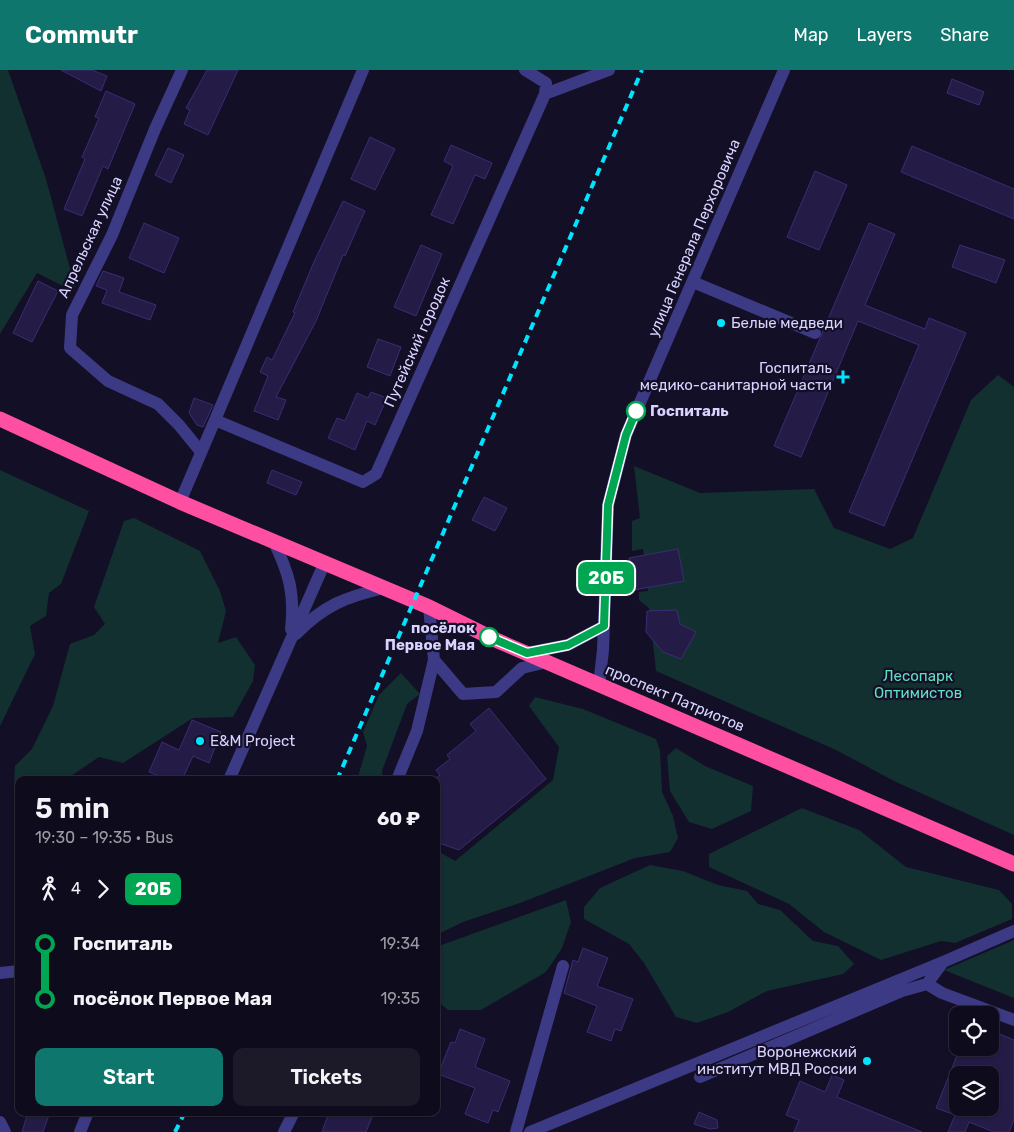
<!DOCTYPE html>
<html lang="en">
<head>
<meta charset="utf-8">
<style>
  :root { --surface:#0e0b1c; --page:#1c1929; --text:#f1f3f6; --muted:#9b9ba3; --line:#2e2b3b; --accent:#0f766e }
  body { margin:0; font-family:Rubik,sans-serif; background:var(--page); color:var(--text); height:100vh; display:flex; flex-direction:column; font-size:19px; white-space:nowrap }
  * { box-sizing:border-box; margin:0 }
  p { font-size:16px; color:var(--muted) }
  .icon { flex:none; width:28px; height:28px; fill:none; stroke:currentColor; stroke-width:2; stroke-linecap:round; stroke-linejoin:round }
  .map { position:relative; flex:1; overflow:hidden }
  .panel { position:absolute; left:15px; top:706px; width:425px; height:340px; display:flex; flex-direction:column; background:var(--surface); border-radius:10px; box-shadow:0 1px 4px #0004,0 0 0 1px var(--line) }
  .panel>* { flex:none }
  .badge { padding:0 10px; border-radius:8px; font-size:18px; line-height:32px }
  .fabs { position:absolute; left:949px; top:936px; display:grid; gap:10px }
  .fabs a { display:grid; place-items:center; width:50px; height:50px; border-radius:10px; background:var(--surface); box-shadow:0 1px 4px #0004,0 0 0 1px var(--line); font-size:25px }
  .map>.badge { position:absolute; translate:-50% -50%; box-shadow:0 0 0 2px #fff }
  .legs { display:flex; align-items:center; gap:8px; height:55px; padding:0 20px; font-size:16px }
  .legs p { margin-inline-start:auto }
  .head { display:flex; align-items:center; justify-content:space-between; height:85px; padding:0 20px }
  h1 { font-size:28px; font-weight:600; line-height:38px }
  .cta { display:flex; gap:10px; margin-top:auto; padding:10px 20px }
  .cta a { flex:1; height:58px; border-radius:10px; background:var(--accent); color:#fff; font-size:20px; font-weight:600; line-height:58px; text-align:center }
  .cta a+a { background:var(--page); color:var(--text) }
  ul { padding:0 20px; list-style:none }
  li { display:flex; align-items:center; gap:18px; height:55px; font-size:19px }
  li i { display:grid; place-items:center; width:8px; height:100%; margin:0 6px; background:currentColor }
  li i::after { content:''; width:12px; height:12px; margin:-6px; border:4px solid; border-radius:50%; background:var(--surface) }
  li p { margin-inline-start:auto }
  li:first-child i { background:linear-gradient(#0000 50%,currentColor 0) }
  li:last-child i { background:linear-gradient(currentColor 50%,#0000 0) }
  header { display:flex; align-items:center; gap:30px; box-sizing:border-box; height:70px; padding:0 25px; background:var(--accent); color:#fff }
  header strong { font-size:24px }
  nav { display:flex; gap:28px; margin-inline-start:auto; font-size:18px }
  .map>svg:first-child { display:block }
</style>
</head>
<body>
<header>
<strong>Commutr</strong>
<nav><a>Map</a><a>Layers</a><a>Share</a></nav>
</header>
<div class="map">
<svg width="1014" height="1062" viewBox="0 0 1014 1062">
  <rect width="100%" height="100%" fill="#130f26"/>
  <path fill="#12302f" d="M 0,0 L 8,0 L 46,109 L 75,217 L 65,217 L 37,203 L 0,264 Z
    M 998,305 L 1014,317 L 1014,765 L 896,712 L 836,680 L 656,601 L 649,538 L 639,530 L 639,522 L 648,521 L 643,479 L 632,481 L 632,451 L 640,448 L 634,396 L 700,423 L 814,419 L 834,458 L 890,479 L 913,468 L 971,330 Z
    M 0,400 L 89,441 L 61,514 L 49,523 L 46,546 L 30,556 L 35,584 L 0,656 Z
    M 134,448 L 200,481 L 220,521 L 226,541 L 218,573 L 236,567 L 255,595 L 253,611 L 233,647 L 193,648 L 123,693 L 99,687 L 65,710 L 19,710 L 19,714 L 14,714 L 15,696 L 32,679 L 53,636 L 70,574 L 94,565 L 105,554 L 94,537 L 124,451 Z
    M 401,603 L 420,624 L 407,634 L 382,701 L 383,710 L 357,710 L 367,676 L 363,662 L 379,625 Z
    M 535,627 L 583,639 L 656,669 L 660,680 L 662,722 L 673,746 L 678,768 L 670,782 L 635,788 L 520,833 L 463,852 L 436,865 L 436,780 L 455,791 L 553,710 L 559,677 L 529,636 Z
    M 676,678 L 705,696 L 753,716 L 751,741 L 712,759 L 689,752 L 670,721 L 667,686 Z
    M 802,738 L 859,760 L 906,797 L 999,820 L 1012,834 L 1012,849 L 955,873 L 941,871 L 881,890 L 824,862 L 789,834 L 709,797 L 709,784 Z
    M 650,795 L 683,801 L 718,815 L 747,821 L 758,834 L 780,840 L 813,871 L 838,876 L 854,894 L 843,904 L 767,921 L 728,942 L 697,953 L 676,947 L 644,893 L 629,874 L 584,849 L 584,837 L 600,818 Z
    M 566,830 L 571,852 L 562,878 L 546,902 L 481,940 L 448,940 L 436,930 L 436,877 Z
    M 1014,870 L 1014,928 L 944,900 Z"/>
  <path fill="#241b47" stroke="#3b2d73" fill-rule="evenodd" d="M 61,0 L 92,0 L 107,6 L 101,21 Z
    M 207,0 L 238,0 L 208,65 L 184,54 L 190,40 L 186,38 Z
    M 952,9 L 984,22 L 979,35 L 947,23 Z
    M 106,21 L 135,34 L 108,99 L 103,96 L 82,146 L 64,139 L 85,89 L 82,87 L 99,48 L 95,47 Z
    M 370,67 L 395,79 L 375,120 L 351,109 Z
    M 451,75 L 492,93 L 485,109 L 475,105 L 453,154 L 431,145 L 453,96 L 444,91 Z
    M 912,76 L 1014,119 L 1014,149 L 901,102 Z
    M 168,78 L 184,85 L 171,113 L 155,105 Z
    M 815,101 L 847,115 L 819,180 L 787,167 Z
    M 343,131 L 365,141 L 345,186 L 343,185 L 316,251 L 276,327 L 286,330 L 278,350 L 254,341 L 268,306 L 260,302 L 267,287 L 272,290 L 295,243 L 293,242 L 313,194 Z
    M 144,153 L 179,168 L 164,203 L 129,188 Z
    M 869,153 L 895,164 L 865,235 L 925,259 L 929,248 L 966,263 L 884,456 L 849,442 L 919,275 L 858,251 L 801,387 L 774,376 Z
    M 421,175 L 442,184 L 416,246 L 394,237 Z
    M 960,175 L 1005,190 L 996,213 L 952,197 Z
    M 103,201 L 124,208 L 119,222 L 156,235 L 150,250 L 102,233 L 107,220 L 96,216 Z
    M 38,211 L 58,221 L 32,272 L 13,263 Z
    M 378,269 L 401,277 L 390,306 L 367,297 Z
    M 371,322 L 387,328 L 375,355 L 367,351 L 355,380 L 328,368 L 337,348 L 345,351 L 357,323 L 368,328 Z
    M 194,328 L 213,335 L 203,357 L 197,355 L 189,343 Z
    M 272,400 L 302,412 L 296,425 L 267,413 Z
    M 484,427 L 507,438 L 495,461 L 472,450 Z
    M 678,479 L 684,511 L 634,520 L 629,488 Z
    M 677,540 L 680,554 L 696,562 L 681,589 L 663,582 L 646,562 L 647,541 Z
    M 489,638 L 546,709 L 459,780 L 436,772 L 436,708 L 440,705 L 436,700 L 450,689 L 447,685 L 476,661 L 470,654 Z
    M 192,650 L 221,662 L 209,693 L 193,686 L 182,710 L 169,710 L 149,702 L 162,672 L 179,680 Z
    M 583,878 L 608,888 L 597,916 L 633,929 L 621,961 L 615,959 L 611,971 L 587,962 L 597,936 L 564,923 L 573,890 L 578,892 Z
    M 460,959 L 485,969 L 475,997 L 510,1011 L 498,1042 L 493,1040 L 488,1053 L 465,1044 L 475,1018 L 438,1004 L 451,972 L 455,973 Z
    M 990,960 L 1014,970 L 1014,1050 L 1009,1062 L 994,1062 L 969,1052 L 965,1062 L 948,1062 L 955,1045 L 936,1038 L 960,978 L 990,978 ZM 958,1005 L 990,1005 L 990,1038 L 958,1038 Z
    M 832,1005 L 844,1010 L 837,1027 L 922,1062 L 794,1062 L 799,1050 L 786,1045 L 800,1011 L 825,1022 Z
    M 28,1042 L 50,1042 L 43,1062 L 22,1062 Z
    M 329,1042 L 374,1042 L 366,1062 L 322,1062 Z
    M 699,1042 L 717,1050 L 718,1058 L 710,1059 L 694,1054 Z"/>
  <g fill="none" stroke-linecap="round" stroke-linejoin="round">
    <path stroke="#3d3a85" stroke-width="12" d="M 182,0 L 155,59 L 112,165 L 72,245 L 70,278 L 108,311 L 158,334 L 179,355 L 201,382
      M 545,24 L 609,0
      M 693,212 L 815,263
      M 215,350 L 363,0
      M 180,432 L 215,350 L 363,412 L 376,404 L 545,24 L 546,13 L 525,0
      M 273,470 C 289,503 295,523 291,559
      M 429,537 L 434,590 L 463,624 L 496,622 L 522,598 L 547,592
      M 296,564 C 324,535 346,527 384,518
      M 527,583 L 568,575 L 604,556
      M 599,615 L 603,580 L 608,435 L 626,365 L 784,0
      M 229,710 L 325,492
      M 397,710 L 417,661 L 434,590
      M 0,903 L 19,901
      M 927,914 L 942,923 L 1014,950
      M 700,1007 L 902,921 L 927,914 L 943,892
      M 0,1052 L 5,1062
      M 80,1062 L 88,1042
      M 284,1062 L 294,1042
      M 516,1062 L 563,896
      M 530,1062 L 943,892 L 1014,861"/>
    <path stroke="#ff4fa3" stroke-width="15" d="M 0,349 L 180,432 L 429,537 L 498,571 L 1014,794"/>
    <path stroke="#00e5ff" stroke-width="4" stroke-dasharray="8 6" stroke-linecap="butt" d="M 337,710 L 642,0
      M 175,1062 L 185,1042"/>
  </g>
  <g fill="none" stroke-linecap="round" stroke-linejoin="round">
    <defs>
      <path id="line-1" d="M 489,567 L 527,583 L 568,575 L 604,556 L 608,435 L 626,365 L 636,341"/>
    </defs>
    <use href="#line-1" stroke="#fff" stroke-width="11"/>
    <use href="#line-1" stroke="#00a651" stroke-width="8"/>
  </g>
  <g fill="#00e5ff" stroke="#130f26" stroke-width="2">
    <circle cx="721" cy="253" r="5"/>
    <path d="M840.5 299.5h5v5h5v5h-5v5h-5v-5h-5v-5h5z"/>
    <circle cx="200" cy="671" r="5"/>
    <circle cx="867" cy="991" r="5"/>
  </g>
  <g fill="#fff" stroke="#00a651" stroke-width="2.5">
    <circle cx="636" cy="341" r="9"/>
    <circle cx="489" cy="567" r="9"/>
  </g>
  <g text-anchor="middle" stroke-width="4.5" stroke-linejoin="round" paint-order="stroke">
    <g font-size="15" fill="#d9d4ff" stroke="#130f26">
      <text transform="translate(90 167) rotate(-65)" y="5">Апрельская улица</text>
      <text transform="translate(694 168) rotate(-67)" y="5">улица Генерала Перхоровича</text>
      <text transform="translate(417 272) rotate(-66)" y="5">Путейский городок</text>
      <text transform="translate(675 628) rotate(23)" y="5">проспект Патриотов</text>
    </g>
    <g font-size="15" fill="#d9d4ff" stroke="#130f26" text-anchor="start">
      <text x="731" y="258">Белые медведи</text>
      <text x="832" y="303" text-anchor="end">Госпиталь<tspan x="832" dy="17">медико-санитарной части</tspan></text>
      <text x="210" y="676">E&amp;M Project</text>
      <text x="857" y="987" text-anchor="end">Воронежский<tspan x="857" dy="17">институт МВД России</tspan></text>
    </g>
    <g font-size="15" font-weight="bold" fill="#d9d4ff" stroke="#130f26" text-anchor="start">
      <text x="650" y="346">Госпиталь</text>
      <text x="475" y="563" text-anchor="end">посёлок<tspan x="475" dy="17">Первое Мая</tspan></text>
    </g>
    <g font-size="15" fill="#5fe0c0" stroke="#130f26">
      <text x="918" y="611">Лесопарк<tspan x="918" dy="17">Оптимистов</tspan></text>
    </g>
  </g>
</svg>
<div class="fabs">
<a><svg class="icon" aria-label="locate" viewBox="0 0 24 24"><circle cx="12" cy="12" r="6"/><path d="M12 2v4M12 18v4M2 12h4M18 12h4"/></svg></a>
<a><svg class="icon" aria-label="layers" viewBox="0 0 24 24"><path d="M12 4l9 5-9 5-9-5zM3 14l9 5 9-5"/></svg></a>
</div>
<b class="badge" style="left:606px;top:508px;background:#00a651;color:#fff">20Б</b>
<section class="panel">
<div class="head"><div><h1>5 min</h1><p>19:30 – 19:35 · Bus</p></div><b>60 ₽</b></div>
<div class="legs"><svg class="icon" aria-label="walk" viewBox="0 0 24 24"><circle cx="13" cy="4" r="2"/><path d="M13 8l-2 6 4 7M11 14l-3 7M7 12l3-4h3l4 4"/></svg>4<svg class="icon" aria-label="forward" viewBox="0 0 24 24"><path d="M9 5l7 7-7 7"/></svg><b class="badge" style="background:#00a651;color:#fff">20Б</b></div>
<ul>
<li><i style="color:#00a651"></i><b>Госпиталь</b><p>19:34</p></li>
<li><i style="color:#00a651"></i><b>посёлок Первое Мая</b><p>19:35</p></li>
</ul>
<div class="cta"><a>Start</a><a>Tickets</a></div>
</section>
</div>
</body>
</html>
